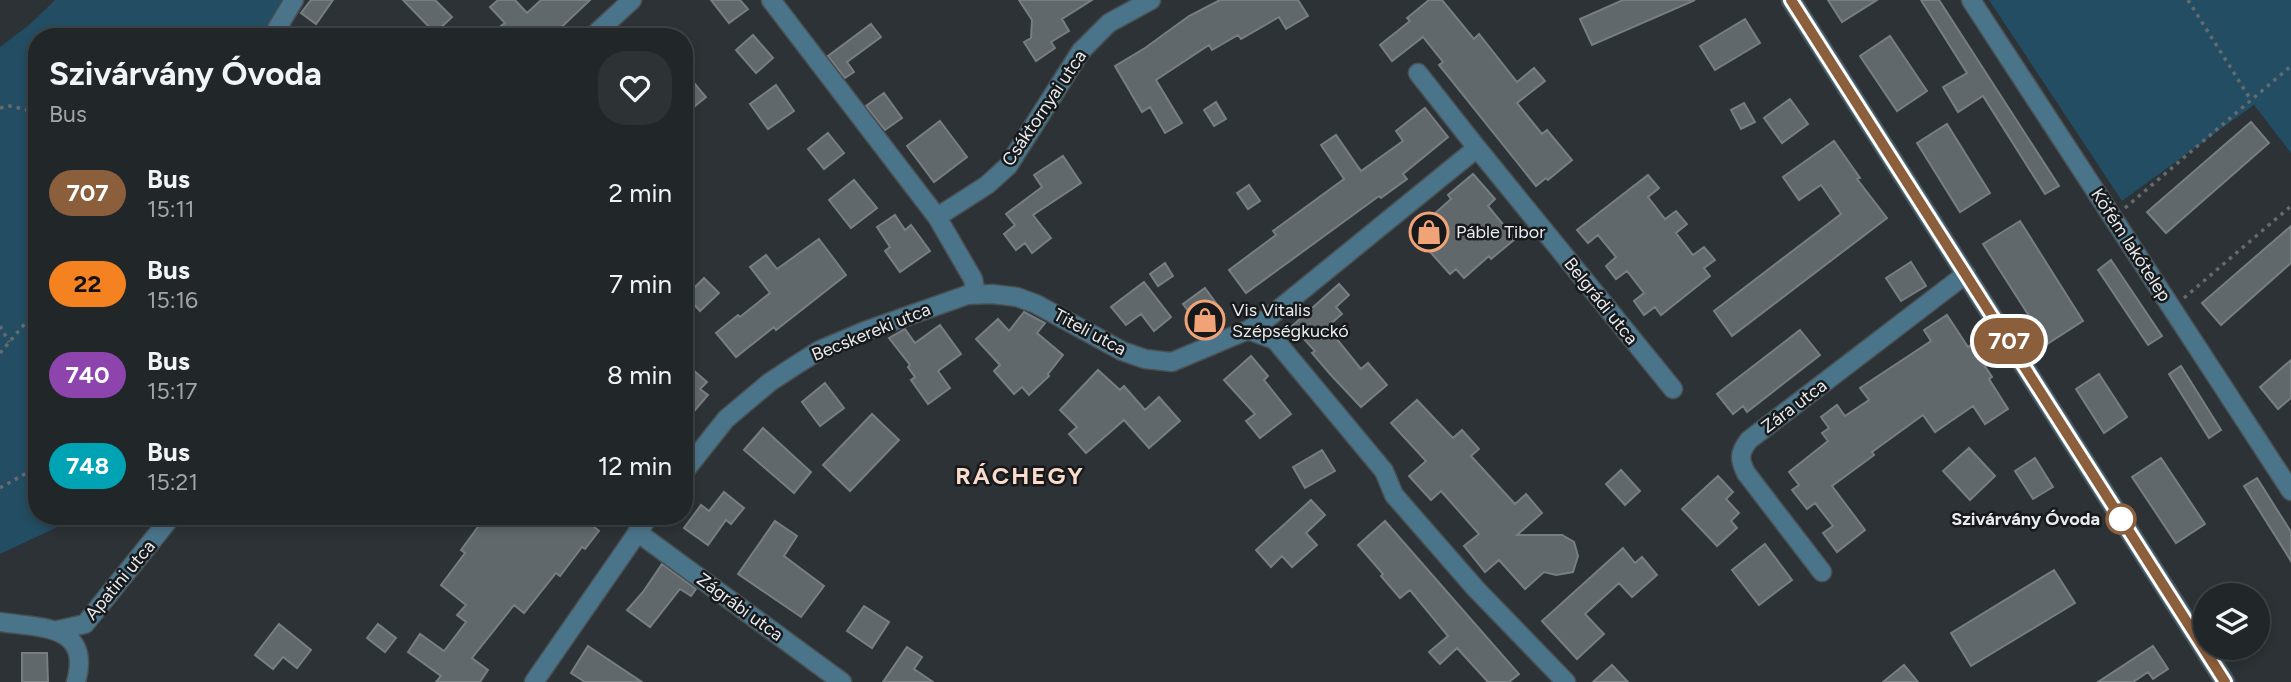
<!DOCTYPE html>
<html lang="en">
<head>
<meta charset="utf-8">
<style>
  :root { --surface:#212628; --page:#2d3234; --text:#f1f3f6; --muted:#a2a5a8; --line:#3e4345 }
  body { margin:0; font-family:Figtree,sans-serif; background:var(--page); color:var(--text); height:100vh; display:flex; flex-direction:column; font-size:26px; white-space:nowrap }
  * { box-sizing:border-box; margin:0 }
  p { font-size:23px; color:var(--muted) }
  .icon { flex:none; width:38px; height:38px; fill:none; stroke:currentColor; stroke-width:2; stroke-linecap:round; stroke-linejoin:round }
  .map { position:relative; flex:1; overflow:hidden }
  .details { position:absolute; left:28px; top:28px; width:665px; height:497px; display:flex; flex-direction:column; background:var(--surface); border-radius:28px; box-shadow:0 4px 10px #0003,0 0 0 2px var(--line) }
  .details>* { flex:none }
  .badge { padding:0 14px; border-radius:23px; font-size:24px; line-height:46px }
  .buttons { position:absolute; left:2193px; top:583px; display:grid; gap:14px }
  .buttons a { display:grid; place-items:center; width:77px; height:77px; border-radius:50%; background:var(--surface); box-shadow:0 4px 10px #0003,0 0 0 2px var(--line); font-size:35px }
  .map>.badge { position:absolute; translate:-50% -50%; box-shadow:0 0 0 4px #fff }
  .round { display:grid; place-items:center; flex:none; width:74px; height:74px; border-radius:28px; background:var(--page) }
  .headline { display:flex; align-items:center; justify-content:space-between; height:119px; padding:0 21px }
  h1 { font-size:33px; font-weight:700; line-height:52px }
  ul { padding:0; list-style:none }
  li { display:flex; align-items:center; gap:21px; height:91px; padding:0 21px }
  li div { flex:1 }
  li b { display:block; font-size:26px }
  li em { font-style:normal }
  li .badge { min-width:77px; font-weight:700; text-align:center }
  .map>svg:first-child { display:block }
</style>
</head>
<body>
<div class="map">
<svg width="2291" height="682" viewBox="0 0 2291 682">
  <rect width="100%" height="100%" fill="#2c3235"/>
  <path fill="#234d62" d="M 55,0 L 282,0 L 261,37 L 37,37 L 37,516 L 81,516 L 0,554 L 0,47 L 29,25 Z
    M 1989,0 L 2291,0 L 2291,153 L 2254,105 L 2122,201 Z"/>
  <path fill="#61686b" stroke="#777e82" stroke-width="2" d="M 311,0 L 333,0 L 316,24 L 301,13 Z
    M 403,0 L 435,0 L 452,17 L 435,33 Z
    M 498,0 L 515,0 L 527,13 L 541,0 L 590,0 L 551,37 L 511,37 L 501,26 L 505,23 L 490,7 Z
    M 711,0 L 740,0 L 748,9 L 729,23 Z
    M 1019,0 L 1092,0 L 1062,19 L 1069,31 L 1051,42 L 1055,48 L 1036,61 L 1024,42 L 1031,38 L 1032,20 Z
    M 1220,0 L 1298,0 L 1308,16 L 1286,29 L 1279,17 L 1241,39 L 1238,35 L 1212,50 L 1209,45 L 1156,80 L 1182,123 L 1165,133 L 1150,107 L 1142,112 L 1115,66 L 1145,48 L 1189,16 Z
    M 1429,0 L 1442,0 L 1474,39 L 1479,34 L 1517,82 L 1534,68 L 1545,81 L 1517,103 L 1542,134 L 1547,130 L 1572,160 L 1548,180 L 1546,178 L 1536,186 L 1439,65 L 1443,62 L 1423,37 L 1392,61 L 1380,45 L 1410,21 L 1407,18 Z
    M 1623,0 L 1695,0 L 1592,45 L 1580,19 Z
    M 1828,0 L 1877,0 L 1842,22 Z
    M 1921,0 L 1939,0 L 2059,186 L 2045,194 L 1983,96 L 1958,112 L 1943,87 L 1967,73 Z
    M 1745,19 L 1760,43 L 1715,70 L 1700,46 Z
    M 871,24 L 881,37 L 847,62 L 854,72 L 845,78 L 828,56 Z
    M 753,35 L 773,58 L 756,73 L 736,50 Z
    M 1890,36 L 1927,91 L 1897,111 L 1860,56 Z
    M 684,71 L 706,97 L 684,115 Z
    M 776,85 L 794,111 L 768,129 L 750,104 Z
    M 884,93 L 902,118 L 885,130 L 866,106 Z
    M 1790,99 L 1808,124 L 1782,143 L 1764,118 Z
    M 1216,102 L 1226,119 L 1214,126 L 1204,110 Z
    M 1744,103 L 1755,122 L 1741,129 L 1731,110 Z
    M 1425,108 L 1448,137 L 1403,174 L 1407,179 L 1381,198 L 1379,196 L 1246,293 L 1229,270 L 1276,235 L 1273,231 L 1344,179 L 1321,145 L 1336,135 L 1361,171 L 1403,141 L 1396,131 Z
    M 940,121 L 967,157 L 934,182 L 907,146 Z
    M 2251,122 L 2269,143 L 2166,233 L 2147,212 Z
    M 1947,124 L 1990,193 L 1960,212 L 1917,143 Z
    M 828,133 L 844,153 L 824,169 L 808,149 Z
    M 1834,141 L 1860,178 L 1857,179 L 1887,218 L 1732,336 L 1714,311 L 1841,214 L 1821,185 L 1799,200 L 1783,177 Z
    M 1063,156 L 1081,183 L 1033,215 L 1051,238 L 1032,253 L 1025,243 L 1016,250 L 1004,234 L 1015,225 L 1006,214 L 1042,187 L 1034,175 Z
    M 1473,174 L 1495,199 L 1488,206 L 1515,239 L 1491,259 L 1489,256 L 1464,278 L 1456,269 L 1450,274 L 1413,233 L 1451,199 L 1448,195 Z
    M 1648,175 L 1659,188 L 1648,197 L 1665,219 L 1676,211 L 1687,224 L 1676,233 L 1693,255 L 1704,247 L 1715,260 L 1704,268 L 1710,276 L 1661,315 L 1655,307 L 1644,315 L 1634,301 L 1644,293 L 1627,271 L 1616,279 L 1606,266 L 1616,257 L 1598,235 L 1588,243 L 1577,230 Z
    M 854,180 L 877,208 L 851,228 L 829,200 Z
    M 1249,185 L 1260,201 L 1248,209 L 1237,193 Z
    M 895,215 L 905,230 L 911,225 L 930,251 L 900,272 L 885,251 L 890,247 L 877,227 Z
    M 2020,221 L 2083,321 L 2047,344 L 1983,244 Z
    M 2291,226 L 2291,263 L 2221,325 L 2202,303 Z
    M 819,239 L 846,275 L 776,330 L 774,327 L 736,357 L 716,333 L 738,315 L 740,317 L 770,293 L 750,267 L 766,255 L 777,269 Z
    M 2111,260 L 2162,336 L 2148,345 L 2098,270 Z
    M 1911,262 L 1926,286 L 1901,301 L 1886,278 Z
    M 1165,263 L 1173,276 L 1158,286 L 1150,274 Z
    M 704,278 L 719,293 L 700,311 L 686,296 Z
    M 1144,282 L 1171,317 L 1154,331 L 1141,314 L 1126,325 L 1111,307 Z
    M 1339,284 L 1349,295 L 1336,307 L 1342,314 L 1327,327 L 1361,369 L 1368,363 L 1387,385 L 1361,407 L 1330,374 L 1312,353 L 1315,351 L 1292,326 Z
    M 1205,288 L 1224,314 L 1202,330 L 1183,304 Z
    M 1024,312 L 1045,323 L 1037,333 L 1063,355 L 1048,374 L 1049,376 L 1029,395 L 1022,387 L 1014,394 L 994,371 L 1000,365 L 976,339 L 998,319 L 1009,331 Z
    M 1947,315 L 1968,347 L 1971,345 L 1992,377 L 1989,379 L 2008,409 L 1985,424 L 1973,406 L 1935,432 L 1923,415 L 1872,452 L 1874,455 L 1832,486 L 1865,530 L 1837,552 L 1823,533 L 1833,526 L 1815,503 L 1807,509 L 1792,490 L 1799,485 L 1789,472 L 1828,441 L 1822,433 L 1829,428 L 1821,417 L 1837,405 L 1845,416 L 1869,400 L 1860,388 L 1931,341 L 1924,330 Z
    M 940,325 L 961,354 L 938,371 L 950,388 L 928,404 L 911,380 L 915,377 L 908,367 L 910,365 L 889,338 L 905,329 L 915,343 Z
    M 1800,330 L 1820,355 L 1747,412 L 1743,406 L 1733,414 L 1717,394 Z
    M 1251,356 L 1268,376 L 1264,380 L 1291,414 L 1260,438 L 1246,421 L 1255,414 L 1224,380 Z
    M 2291,360 L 2291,398 L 2278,409 L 2260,387 Z
    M 684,362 L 707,382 L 700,389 L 708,395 L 684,423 Z
    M 2181,366 L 2221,430 L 2209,438 L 2169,374 Z
    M 1098,370 L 1120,390 L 1124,386 L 1145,410 L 1159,397 L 1180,421 L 1149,448 L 1124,420 L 1086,453 L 1069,434 L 1077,427 L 1060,410 Z
    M 2099,374 L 2127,417 L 2104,433 L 2076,389 Z
    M 825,383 L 844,408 L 820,426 L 802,402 Z
    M 1417,400 L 1453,438 L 1462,430 L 1479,449 L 1471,456 L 1515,504 L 1526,494 L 1542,513 L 1517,535 L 1562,535 L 1574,542 L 1578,556 L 1573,572 L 1556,575 L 1544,572 L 1525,589 L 1499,560 L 1485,572 L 1464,546 L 1479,534 L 1441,491 L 1431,500 L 1409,476 L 1426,461 L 1391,423 Z
    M 872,414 L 899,440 L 850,491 L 823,465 Z
    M 763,428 L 811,472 L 794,493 L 744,450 Z
    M 1969,448 L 1995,476 L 1970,500 L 1943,471 Z
    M 1322,450 L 1335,471 L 1305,488 L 1293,467 Z
    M 2035,458 L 2053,487 L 2033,499 L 2015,471 Z
    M 2161,458 L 2205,524 L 2176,543 L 2132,477 Z
    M 1621,470 L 1640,491 L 1625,505 L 1606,484 Z
    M 1718,476 L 1733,492 L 1726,499 L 1739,513 L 1731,521 L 1737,528 L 1717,546 L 1682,509 Z
    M 2257,478 L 2291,532 L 2291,561 L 2244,486 Z
    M 724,492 L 744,508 L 731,524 L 726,520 L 708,545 L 684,528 L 701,505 L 709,511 Z
    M 1311,500 L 1325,515 L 1306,533 L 1317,545 L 1292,567 L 1282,556 L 1271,567 L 1256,550 Z
    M 486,516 L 581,516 L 599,531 L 585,549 L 582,547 L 560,576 L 556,573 L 524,613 L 514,605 L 472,658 L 488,670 L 480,682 L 436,682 L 441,676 L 408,652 L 420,634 L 444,651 L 466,622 L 457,615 L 466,605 L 441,585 L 465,553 L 461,550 Z
    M 775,521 L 797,536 L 784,556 L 824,586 L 801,617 L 738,574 Z
    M 1385,521 L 1519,674 L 1509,682 L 1488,682 L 1457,648 L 1440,664 L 1429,652 L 1448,636 L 1410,590 L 1400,598 L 1381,576 L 1383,574 L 1358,545 Z
    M 1765,544 L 1792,580 L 1759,605 L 1732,570 Z
    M 1623,548 L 1635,563 L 1642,557 L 1657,575 L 1632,597 L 1619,583 L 1585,614 L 1604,634 L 1577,659 L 1542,621 Z
    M 662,564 L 696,589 L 691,596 L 680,589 L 650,627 L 627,610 L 643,592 Z
    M 2054,570 L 2075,603 L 1971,666 L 1951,633 Z
    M 864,606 L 889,622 L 872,648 L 847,631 Z
    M 279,624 L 311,650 L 297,668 L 283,657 L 273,669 L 255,655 Z
    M 378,624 L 396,638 L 385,652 L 367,638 Z
    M 588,646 L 642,682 L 585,682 L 571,673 Z
    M 2153,646 L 2168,669 L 2153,679 L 2148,672 L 2133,682 L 2098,682 Z
    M 907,647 L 922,657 L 914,669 L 933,682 L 883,682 Z
    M 22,653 L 47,653 L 48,682 L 22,682 Z
    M 1612,665 L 1628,682 L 1593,682 Z
    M 1904,665 L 1918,682 L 1883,682 Z"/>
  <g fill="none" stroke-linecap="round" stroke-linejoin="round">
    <defs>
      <path id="minor" d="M 771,0 L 937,217 L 973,279 L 976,294
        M 1971,0 L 2291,491
        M 272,37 L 294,0
        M 592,37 L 632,0
        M 1477,148 L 1673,389
        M 937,217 L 987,185 L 1008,166 L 1081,51 L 1109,23 L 1151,0
        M 1248,330 L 1275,340 L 1384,471 L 1394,495 L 1476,589 L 1566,682
        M 684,472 L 726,419 L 770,382 L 796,365 L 820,350 L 865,331 L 967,295 L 992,294 L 1017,297 L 1036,304 L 1122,351 L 1145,359 L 1172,362 L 1248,330 L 1268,318 L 1477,148 L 1418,73
        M 637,532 L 842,682
        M 1822,572 L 1746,473 C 1739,459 1739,453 1749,440 L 1966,274
        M 0,622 C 40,628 92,624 76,682
        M 58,630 L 85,624 L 172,516
        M 534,682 L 649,516"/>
      <path id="tertiary" d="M 1791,0 L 2225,682"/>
    </defs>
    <use href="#minor" stroke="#4a5052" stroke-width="21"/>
    <use href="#tertiary" stroke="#4a5052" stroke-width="21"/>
    <path stroke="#656a6d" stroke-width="3.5" stroke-dasharray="3.5 5" stroke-linecap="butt" d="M 2188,0 L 2251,100
      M 0,108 L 10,106 L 37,112
      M 2125,208 L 2291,66
      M 2184,298 L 2291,206
      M 0,326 L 9,342
      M 0,353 L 27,321 L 37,314
      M 0,488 L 37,467"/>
    <use href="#minor" stroke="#4a748a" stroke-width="18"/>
    <use href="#tertiary" stroke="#4a748a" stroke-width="18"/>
  </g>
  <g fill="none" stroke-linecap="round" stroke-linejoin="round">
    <defs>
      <path id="line" d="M 1791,0 L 2225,682"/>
    </defs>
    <use href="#line" stroke="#fff" stroke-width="16"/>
    <use href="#line" stroke="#8b5e3c" stroke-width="10"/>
  </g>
  <defs>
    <symbol id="shop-ring" viewBox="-11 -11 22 22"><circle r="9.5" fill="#17191b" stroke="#efa376" stroke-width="1.5"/><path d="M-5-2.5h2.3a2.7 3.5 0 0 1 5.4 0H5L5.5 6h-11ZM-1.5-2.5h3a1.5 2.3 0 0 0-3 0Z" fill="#efa376"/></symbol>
  </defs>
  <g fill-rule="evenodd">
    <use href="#shop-ring" x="1407" y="210" width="44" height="44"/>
    <use href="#shop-ring" x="1183" y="298" width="44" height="44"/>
  </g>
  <circle fill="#fff" stroke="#8b5e3c" stroke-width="3.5" cx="2121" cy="519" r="14"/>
  <g text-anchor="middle" stroke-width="5" stroke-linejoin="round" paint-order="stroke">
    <g font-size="18" fill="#e7ebed" stroke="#17191b">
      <text transform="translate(1044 108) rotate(-56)" y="6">Csáktornyai utca</text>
      <text transform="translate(2131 245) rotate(57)" y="6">Köfém lakótelep</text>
      <text transform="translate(1601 301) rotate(51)" y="6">Belgrádi utca</text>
      <text transform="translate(871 332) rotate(-22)" y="6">Becskereki utca</text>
      <text transform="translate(1090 332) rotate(28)" y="6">Titeli utca</text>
      <text transform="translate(1794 406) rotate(-37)" y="6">Zára utca</text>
      <text transform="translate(120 580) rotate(-50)" y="6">Apatini utca</text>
      <text transform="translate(740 607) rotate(36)" y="6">Zágrábi utca</text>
    </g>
    <g font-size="18" fill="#e7ebed" stroke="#17191b" text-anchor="start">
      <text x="1456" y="238">Páble Tibor</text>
      <text x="1232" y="316">Vis Vitalis<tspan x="1232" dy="21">Szépségkuckó</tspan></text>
    </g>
    <g font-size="18" font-weight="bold" fill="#e7ebed" stroke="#17191b" text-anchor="end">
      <text x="2100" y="525">Szivárvány Óvoda</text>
    </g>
    <g font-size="24" font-weight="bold" letter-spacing="2" fill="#f9dccb" stroke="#17191b">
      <text x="1020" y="484">RÁCHEGY</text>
    </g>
  </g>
</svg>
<div class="buttons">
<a><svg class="icon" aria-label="layers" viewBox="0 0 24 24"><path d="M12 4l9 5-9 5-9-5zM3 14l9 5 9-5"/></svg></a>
</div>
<b class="badge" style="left:2009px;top:341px;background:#8b5e3c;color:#fff">707</b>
<section class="details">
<div class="headline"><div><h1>Szivárvány Óvoda</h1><p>Bus</p></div><a class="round"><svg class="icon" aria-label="heart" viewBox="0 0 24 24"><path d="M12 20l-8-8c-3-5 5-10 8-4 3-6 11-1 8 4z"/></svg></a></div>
<ul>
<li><span class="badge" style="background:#8b5e3c;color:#fff">707</span><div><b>Bus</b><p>15:11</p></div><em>2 min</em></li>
<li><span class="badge" style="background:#f58220;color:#111">22</span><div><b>Bus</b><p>15:16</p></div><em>7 min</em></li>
<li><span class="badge" style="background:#8e44ad;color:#fff">740</span><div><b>Bus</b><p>15:17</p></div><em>8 min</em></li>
<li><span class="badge" style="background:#00a3b4;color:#fff">748</span><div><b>Bus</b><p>15:21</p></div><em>12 min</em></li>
</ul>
</section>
</div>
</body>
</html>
